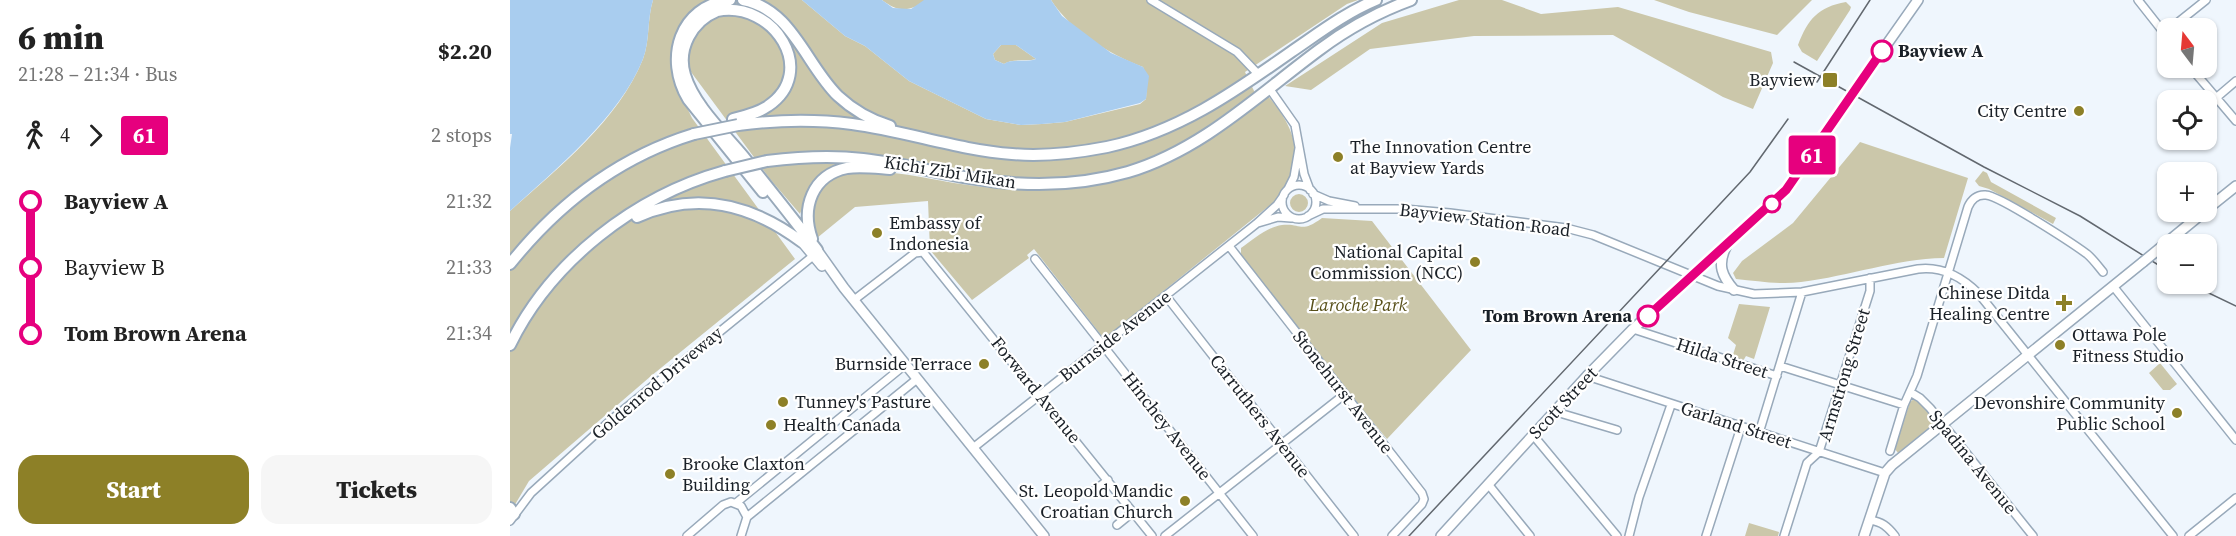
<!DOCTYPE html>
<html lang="en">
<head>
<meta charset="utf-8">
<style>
  :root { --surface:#fff; --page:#f6f6f6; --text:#222; --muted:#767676; --accent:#8d8027 }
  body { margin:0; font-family:"Source Serif 4",serif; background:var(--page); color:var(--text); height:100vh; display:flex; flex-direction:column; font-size:22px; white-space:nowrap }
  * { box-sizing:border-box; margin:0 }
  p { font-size:20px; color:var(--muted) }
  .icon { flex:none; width:33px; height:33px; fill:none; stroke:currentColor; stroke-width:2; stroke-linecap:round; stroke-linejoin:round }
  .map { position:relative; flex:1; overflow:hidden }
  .side { display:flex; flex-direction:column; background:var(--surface); width:510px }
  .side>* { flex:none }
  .badge { padding:0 12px; border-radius:4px; font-size:21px; line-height:39px }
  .needle { width:39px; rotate:344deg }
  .controls { position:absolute; left:1647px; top:18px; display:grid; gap:12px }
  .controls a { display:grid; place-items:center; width:60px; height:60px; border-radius:12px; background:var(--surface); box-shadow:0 2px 4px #0004; font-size:30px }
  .map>.badge { position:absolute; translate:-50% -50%; box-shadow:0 0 0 3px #fff }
  .legs { display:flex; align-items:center; gap:9px; height:66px; padding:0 18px; font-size:20px }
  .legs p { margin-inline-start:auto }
  .head { display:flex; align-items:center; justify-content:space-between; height:102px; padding:0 18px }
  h1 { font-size:33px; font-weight:800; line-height:45px }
  .action { display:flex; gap:12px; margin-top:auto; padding:12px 18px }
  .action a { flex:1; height:69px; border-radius:18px; background:var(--accent); color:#fff; font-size:24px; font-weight:800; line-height:69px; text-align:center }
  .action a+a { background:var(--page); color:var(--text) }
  ul { padding:0 18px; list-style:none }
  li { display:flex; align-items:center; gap:21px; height:66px; font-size:22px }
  li i { display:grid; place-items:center; width:9px; height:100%; margin:0 8px; background:currentColor }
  li i::after { content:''; width:15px; height:15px; margin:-8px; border:4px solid; border-radius:50%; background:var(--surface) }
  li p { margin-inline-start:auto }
  li:first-child i { background:linear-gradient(#0000 50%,currentColor 0) }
  li:last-child i { background:linear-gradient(currentColor 50%,#0000 0) }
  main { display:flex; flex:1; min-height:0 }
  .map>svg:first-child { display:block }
</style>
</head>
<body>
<main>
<section class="side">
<div class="head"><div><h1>6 min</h1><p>21:28 – 21:34 · Bus</p></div><b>$2.20</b></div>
<div class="legs"><svg class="icon" aria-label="walk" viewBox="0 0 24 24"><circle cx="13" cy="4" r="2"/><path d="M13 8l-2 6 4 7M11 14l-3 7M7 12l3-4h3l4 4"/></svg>4<svg class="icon" aria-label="forward" viewBox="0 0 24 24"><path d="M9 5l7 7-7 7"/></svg><b class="badge" style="background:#e6007e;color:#fff">61</b><p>2 stops</p></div>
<ul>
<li><i style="color:#e6007e"></i><b>Bayview A</b><p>21:32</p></li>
<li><i style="color:#e6007e"></i><span>Bayview B</span><p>21:33</p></li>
<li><i style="color:#e6007e"></i><b>Tom Brown Arena</b><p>21:34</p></li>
</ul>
<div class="action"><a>Start</a><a>Tickets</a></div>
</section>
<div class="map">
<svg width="1726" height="536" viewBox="0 0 1726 536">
  <rect width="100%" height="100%" fill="#eff6fd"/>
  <path fill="#cbc7aa" d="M 143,0 L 292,0 L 335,36 L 355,46 L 399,81 L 476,119 L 511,125 L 532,124 L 555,122 L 630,104 L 636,99 L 637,80 L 633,67 C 599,54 561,31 541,0 L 848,0 L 837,4 L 735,72 L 745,93 L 674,143 L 617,167 L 559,179 L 507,178 L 355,154 L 323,166 L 301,183 L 290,214 L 260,179 L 181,72 L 161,65 L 168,89 L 182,118 L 285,259 L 141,376 L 19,481 L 0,513 L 0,211 C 49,167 108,121 133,59 C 140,41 137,19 143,0 Z
    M 372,0 L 414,0 L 414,2 C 397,12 388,12 372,0 Z
    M 949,0 L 992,0 L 1031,14 L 1108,7 L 1261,52 L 1263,63 L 1243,109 L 1213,97 L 1103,35 L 964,36 L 860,49 L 801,90 L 775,86 L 872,23 Z
    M 1144,0 L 1302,0 L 1267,35 L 1179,12 Z
    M 1336,2 L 1341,7 L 1340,10 L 1307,61 L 1292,52 L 1288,45 C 1298,19 1308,7 1336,2 Z
    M 491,45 L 506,45 L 526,59 C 516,62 502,58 494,64 L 485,60 L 483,54 Z
    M 758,96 C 776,117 792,143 782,172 C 779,182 770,192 765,201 L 594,339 L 524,249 L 517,255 L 519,258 L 462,300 L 420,250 L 418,201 L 345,207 L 307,238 C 296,216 303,187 327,176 C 354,164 415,178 444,183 C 519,195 599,194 667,158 C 700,141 729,118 758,96 Z
    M 1350,142 L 1458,178 L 1434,258 C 1385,259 1340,276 1291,282 C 1270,285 1248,281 1226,279 L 1223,273 L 1232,261 L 1283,223 Z
    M 1473,171 L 1477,173 L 1481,182 L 1546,218 L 1543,224 L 1479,189 L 1469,186 L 1465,181 Z
    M780 203a9 9 0 1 1 18 0a9 9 0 1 1-18 0Z
    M 812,218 L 862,221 L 961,350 L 877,439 L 807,355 L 731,255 L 731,248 C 743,240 757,227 772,225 C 792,223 790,234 812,218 Z
    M 1229,304 L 1260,307 L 1244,359 L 1236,356 L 1233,361 L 1222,358 L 1226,345 L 1218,338 Z
    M 1650,363 L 1667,384 L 1660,390 L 1653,390 L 1639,373 Z
    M 1404,399 L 1408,400 L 1425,421 L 1424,424 L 1388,453 L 1385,449 L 1400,402 Z
    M 1239,523 L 1269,532 L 1268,536 L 1235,536 Z"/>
  <path fill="#a9cdef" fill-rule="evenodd" d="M 0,0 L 143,0 C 137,19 140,41 133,59 C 110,117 46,169 0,211 L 0,148 L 2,134 L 0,134 Z
    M 292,0 L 372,0 L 383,8 L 401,9 L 414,0 L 541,0 L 552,16 L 601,53 L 633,67 L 639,76 L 636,99 L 630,103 L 555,122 L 532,124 L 511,125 L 476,119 L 399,81 L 355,46 L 335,36 ZM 491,45 L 506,45 L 526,59 C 516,63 502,58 494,64 L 485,60 L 483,54 Z"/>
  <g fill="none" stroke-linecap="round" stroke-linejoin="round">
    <defs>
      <path id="minor" d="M 641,0 L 727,52 L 749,75
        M 1628,0 L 1658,38
        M 1661,28 L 1696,0
        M 1681,68 L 1726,121
        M 759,88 L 785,125 L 794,174 L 800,190
        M 1706,98 L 1726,81
        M772 202a17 17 0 1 1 34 0a17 17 0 1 1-34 0Z
        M 778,189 L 784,177 L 789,148
        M 803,194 L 819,201 L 845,206
        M 798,216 L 813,209 L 894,209 L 940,213 L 1056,228 L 1083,235 L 1208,286 L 1244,294 L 1292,292 L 1408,269 C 1433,266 1452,277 1469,294 L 1663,536
        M 748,223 L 768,217 L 781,218
        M 719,246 L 912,493 L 914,499 L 912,504 L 882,536
        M 525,259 L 743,536
        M 1603,286 L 1726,440
        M 656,296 L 844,536
        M 344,300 L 405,253 L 413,252 L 642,536
        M 1123,329 L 1267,376
        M 1270,366 L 1394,405
        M 1077,376 L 1375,473
        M 1400,392 L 1410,398 L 1420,408 L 1523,536
        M 1047,409 L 1053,414 L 1107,430
        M 1249,433 L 1292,292
        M 1023,435 L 1107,536
        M 463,448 L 746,224 L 767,205 L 774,195
        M 1380,451 L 1394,405 L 1407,376 L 1458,207 C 1461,200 1467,194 1476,195 C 1490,196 1562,243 1577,254 C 1583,259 1588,266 1593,272
        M 978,484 L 1020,536
        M 581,493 L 598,480
        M 226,503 L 396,364
        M 237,517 L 407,379
        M 1360,520 C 1372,522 1377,526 1385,536
        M 0,521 L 21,493 L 101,420 L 303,256
        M 607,525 L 623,512
        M 177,536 L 213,505 L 221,502 L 231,506 L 237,517 L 231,536
        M 655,536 L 835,394
        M 1119,536 L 1129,497 L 1161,405
        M 1196,536 L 1231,427
        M 1274,536 L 1297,463 L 1309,452 L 1360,291 L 1360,278
        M 1679,536 L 1726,498"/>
      <path id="major" d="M 1363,64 L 1408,0
        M 1696,210 L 1726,186
        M 292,242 L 312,266
        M 1655,244 L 1694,212
        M 1216,247 C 1207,265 1212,276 1224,290
        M 307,250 L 334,288 L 534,536
        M 931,536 L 1077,376 L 1123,329 L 1276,190 L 1316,133
        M 1354,536 L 1375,473 L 1382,465 L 1633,262"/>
      <path id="highway" d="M 220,0 C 169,6 154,59 178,99 L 253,192
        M 233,0 C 282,9 296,65 328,96 C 343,110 361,120 380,126
        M 223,119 C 235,116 248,113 258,106 C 309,72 264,0 207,11 C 182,21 167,49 175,75 C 184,105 213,132 233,156 C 258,187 283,218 307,250
        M 228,125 C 266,120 304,119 342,124 C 396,131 448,150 502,154 C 534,157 566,153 597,147 C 667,132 723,93 781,52 C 809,33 835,13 866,0
        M 257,161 C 289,157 321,155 353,159 C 389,163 424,172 460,178 C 513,187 566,187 618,172 C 692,150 748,95 809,50 C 837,29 868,12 901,0
        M 127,217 C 187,190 241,204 292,242
        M 302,239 C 291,208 302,175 337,168 C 351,166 366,168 380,169
        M 0,264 C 48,204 109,157 184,134
        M 0,345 C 41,261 125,196 215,171
        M 0,508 L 4,514"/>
    </defs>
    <use href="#minor" stroke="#98a9ba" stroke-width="10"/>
    <use href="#major" stroke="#98a9ba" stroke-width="12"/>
    <use href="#highway" stroke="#98a9ba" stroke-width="14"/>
    <use href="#minor" stroke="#fff" stroke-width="7"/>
    <use href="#major" stroke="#fff" stroke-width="9"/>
    <use href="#highway" stroke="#fff" stroke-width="10"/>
    <path stroke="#62686f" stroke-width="1.5" d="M 1284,62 L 1474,167 L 1570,216 L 1658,271
      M 1307,82 L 1360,0
      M 1680,284 L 1726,306
      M 899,536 L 1240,172 L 1278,119"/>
    <defs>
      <path id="major-bridge" d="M 1316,133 L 1363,64
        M 1633,262 L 1655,244"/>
      <path id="highway-bridge" d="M 184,134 L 228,125
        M 215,171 L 257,161"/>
    </defs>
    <use href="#major-bridge" stroke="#98a9ba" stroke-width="12" stroke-linecap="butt"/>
    <use href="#highway-bridge" stroke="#98a9ba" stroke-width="14" stroke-linecap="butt"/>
    <use href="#major-bridge" stroke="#fff" stroke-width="9"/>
    <use href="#highway-bridge" stroke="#fff" stroke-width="10"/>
  </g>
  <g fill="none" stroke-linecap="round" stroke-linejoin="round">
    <defs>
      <path id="line-1" d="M 1138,316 L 1276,190 L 1372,51"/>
    </defs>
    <use href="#line-1" stroke="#fff" stroke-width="14"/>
    <use href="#line-1" stroke="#e6007e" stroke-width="9"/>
  </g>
  <g fill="#fff" stroke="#e6007e" stroke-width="3">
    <circle cx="1372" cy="51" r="10"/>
    <circle cx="1262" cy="204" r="8"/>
    <circle cx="1138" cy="316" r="10"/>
  </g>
  <g fill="#8d8027" stroke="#fff" stroke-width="2">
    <rect x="1312" y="72" width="16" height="16" rx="3"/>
    <circle cx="1569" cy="111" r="6"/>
    <circle cx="828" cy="157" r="6"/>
    <circle cx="367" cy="233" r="6"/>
    <circle cx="965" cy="262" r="6"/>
    <path d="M1551 294h6v6h6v6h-6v6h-6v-6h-6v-6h6z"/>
    <circle cx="1550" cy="345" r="6"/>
    <circle cx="474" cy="364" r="6"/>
    <circle cx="273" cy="402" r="6"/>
    <circle cx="1667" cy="413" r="6"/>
    <circle cx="261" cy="425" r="6"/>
    <circle cx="160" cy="474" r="6"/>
    <circle cx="675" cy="501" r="6"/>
  </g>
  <g text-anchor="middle" stroke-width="4.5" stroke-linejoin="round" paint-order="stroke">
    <g font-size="18" font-weight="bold" fill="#1a2027" stroke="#fff" text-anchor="start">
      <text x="1388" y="57">Bayview A</text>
      <text x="1122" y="322" text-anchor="end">Tom Brown Arena</text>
    </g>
    <g font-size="18" fill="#1a2027" stroke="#fff" text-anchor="end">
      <text x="1306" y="86">Bayview</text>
      <text x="1557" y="117">City Centre</text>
      <text x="840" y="153" text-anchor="start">The Innovation Centre<tspan x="840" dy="21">at Bayview Yards</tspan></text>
      <text x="379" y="229" text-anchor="start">Embassy of<tspan x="379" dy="21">Indonesia</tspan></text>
      <text x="953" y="258">National Capital<tspan x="953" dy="21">Commission (NCC)</tspan></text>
      <text x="1540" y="299">Chinese Ditda<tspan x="1540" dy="21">Healing Centre</tspan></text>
      <text x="1562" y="341" text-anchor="start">Ottawa Pole<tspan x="1562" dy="21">Fitness Studio</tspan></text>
      <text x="462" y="370">Burnside Terrace</text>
      <text x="285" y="408" text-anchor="start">Tunney's Pasture</text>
      <text x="1655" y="409">Devonshire Community<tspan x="1655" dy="21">Public School</tspan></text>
      <text x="273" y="431" text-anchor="start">Health Canada</text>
      <text x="172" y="470" text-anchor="start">Brooke Claxton<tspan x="172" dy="21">Building</tspan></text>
      <text x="663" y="497">St. Leopold Mandic<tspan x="663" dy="21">Croatian Church</tspan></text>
    </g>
    <g font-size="18" fill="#1a2027" stroke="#fff">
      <text transform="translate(440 172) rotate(9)" y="6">Kichi Zībī Mīkan</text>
      <text transform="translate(975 220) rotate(7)" y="6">Bayview Station Road</text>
      <text transform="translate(605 336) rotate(-38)" y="6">Burnside Avenue</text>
      <text transform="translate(1212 358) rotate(18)" y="6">Hilda Street</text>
      <text transform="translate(1334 375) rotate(-73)" y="6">Armstrong Street</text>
      <text transform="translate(147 383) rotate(-40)" y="6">Goldenrod Driveway</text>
      <text transform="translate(526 390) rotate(51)" y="6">Forward Avenue</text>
      <text transform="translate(833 392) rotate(52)" y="6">Stonehurst Avenue</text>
      <text transform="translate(1053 403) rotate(-47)" y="6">Scott Street</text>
      <text transform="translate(750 416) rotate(52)" y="6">Carruthers Avenue</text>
      <text transform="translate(1226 425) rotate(18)" y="6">Garland Street</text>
      <text transform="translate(657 426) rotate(52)" y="6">Hinchey Avenue</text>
      <text transform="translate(1463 462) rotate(51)" y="6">Spadina Avenue</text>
    </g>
    <g font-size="18" font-style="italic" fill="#58501a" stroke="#fff">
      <text x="848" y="311">Laroche Park</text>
    </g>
  </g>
</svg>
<div class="controls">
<a><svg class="needle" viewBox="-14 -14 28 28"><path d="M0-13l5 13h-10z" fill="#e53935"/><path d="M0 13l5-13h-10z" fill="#767676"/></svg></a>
<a><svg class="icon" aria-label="locate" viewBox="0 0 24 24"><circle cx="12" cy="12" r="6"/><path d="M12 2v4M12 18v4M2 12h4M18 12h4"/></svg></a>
<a>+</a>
<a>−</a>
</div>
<b class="badge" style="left:1302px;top:155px;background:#e6007e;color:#fff">61</b>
</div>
</main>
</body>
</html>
